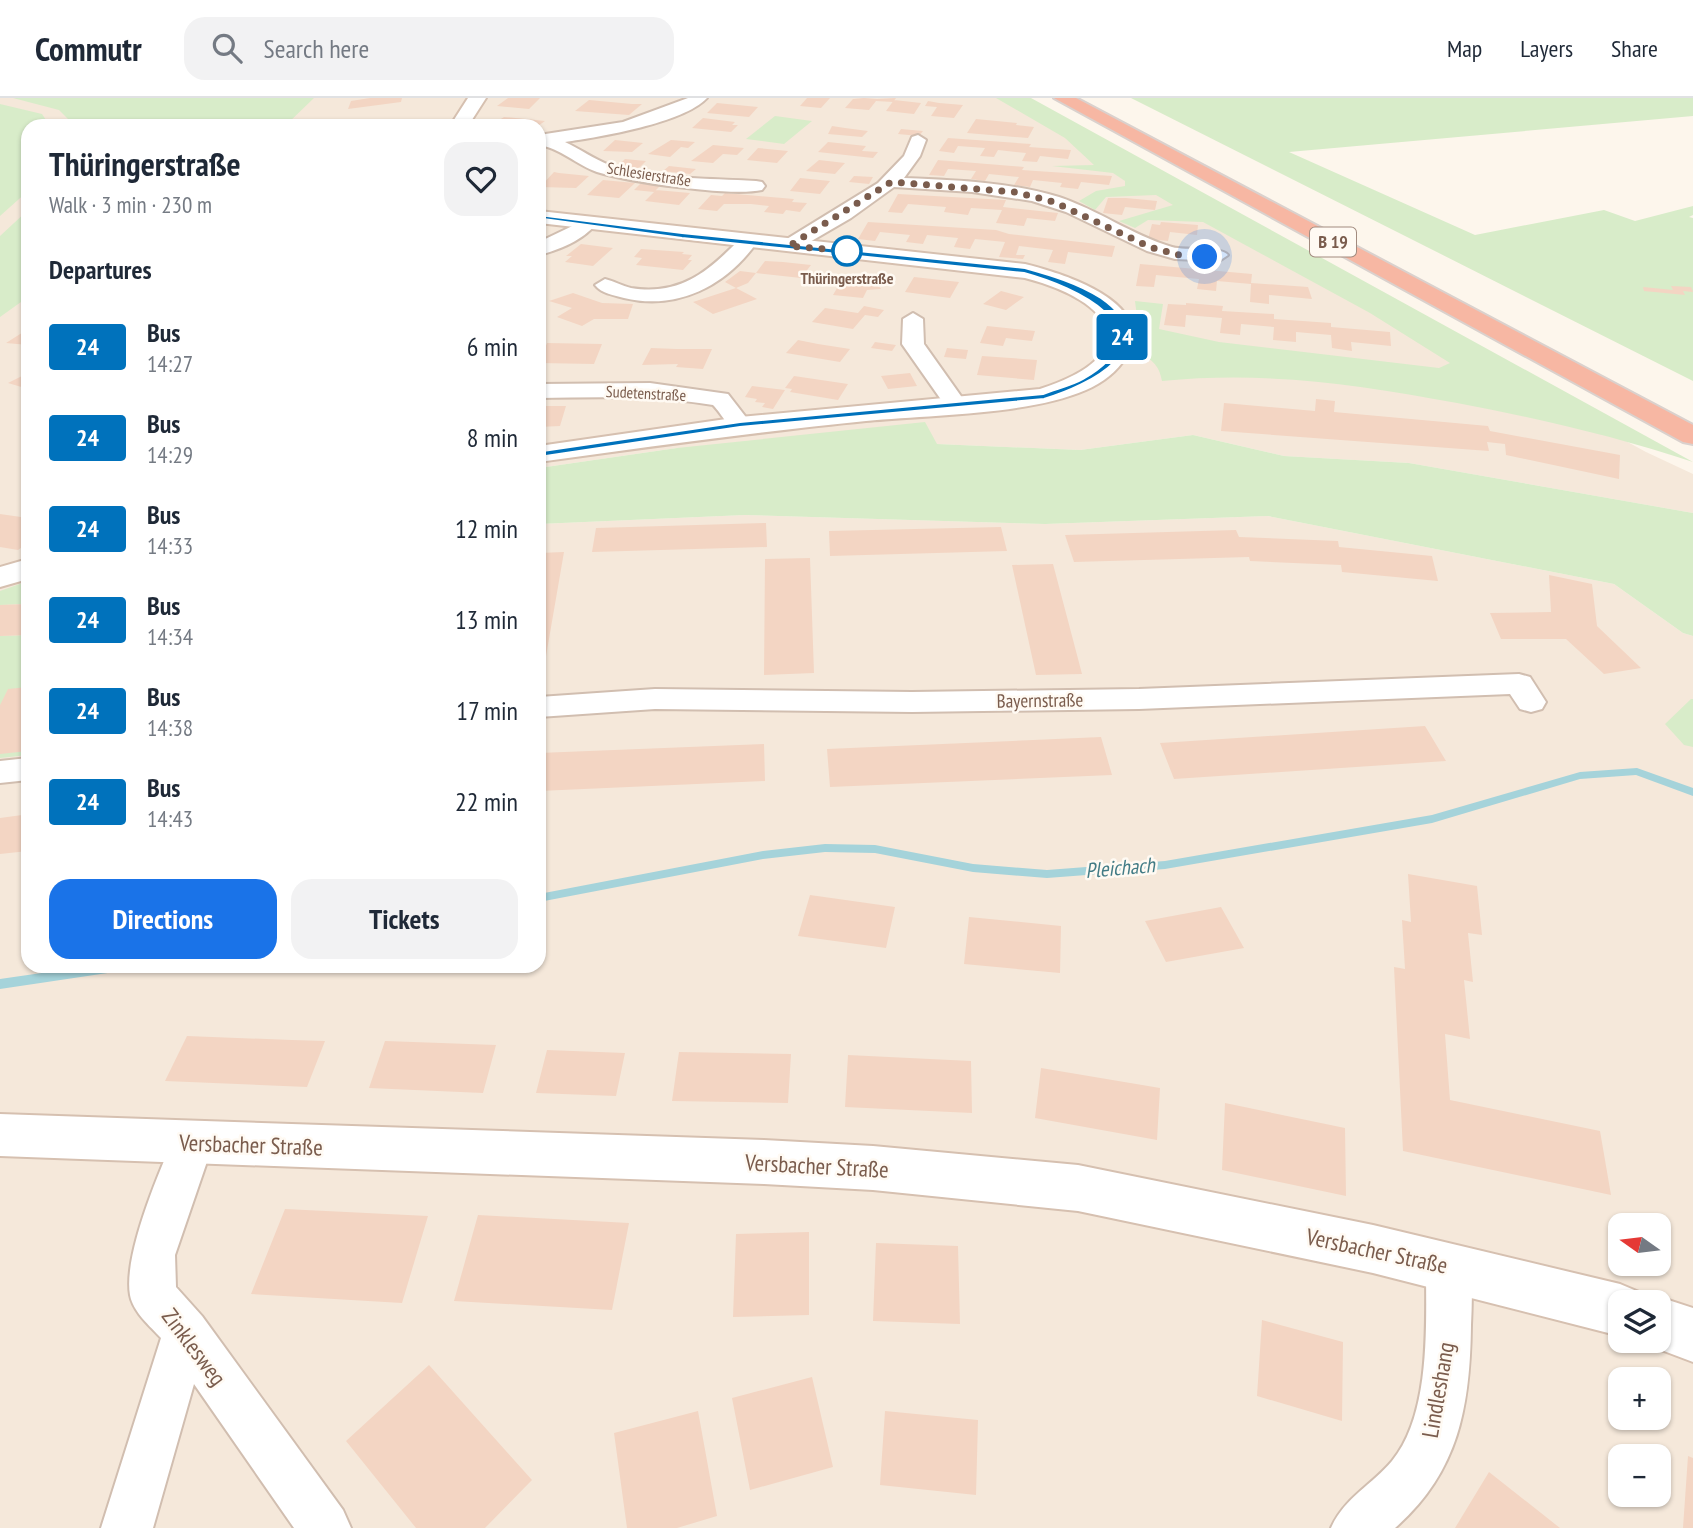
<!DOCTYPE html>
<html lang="en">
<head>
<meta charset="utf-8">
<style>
  :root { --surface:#fff; --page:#f2f2f3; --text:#1f2937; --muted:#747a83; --line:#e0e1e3; --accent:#1a73e8 }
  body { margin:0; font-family:"PT Sans Narrow",sans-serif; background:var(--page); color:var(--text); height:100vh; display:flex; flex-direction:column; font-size:26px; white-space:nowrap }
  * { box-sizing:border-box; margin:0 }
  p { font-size:23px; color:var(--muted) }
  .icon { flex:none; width:38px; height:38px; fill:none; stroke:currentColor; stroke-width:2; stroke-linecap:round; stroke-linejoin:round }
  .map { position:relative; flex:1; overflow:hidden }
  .sheet { position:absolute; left:21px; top:21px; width:525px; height:854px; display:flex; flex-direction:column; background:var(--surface); border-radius:21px; box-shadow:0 2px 5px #0004 }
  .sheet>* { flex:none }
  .badge { padding:0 14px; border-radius:5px; font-size:24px; line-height:46px }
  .needle { width:46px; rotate:284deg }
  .buttons { position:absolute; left:1608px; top:1115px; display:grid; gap:14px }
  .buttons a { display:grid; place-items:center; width:63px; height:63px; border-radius:14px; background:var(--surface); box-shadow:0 2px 5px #0004; font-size:35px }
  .you { position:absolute; width:35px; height:35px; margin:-18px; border:5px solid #fff; border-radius:50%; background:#1a73e8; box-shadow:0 0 0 10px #1a73e833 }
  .map>.badge { position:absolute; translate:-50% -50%; box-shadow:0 0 0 4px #fff }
  h2 { padding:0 28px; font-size:26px; line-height:63px }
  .round { display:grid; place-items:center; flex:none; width:74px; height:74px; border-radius:21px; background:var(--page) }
  .headline { display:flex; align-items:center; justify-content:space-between; height:119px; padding:0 28px }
  h1 { font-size:33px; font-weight:800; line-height:52px }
  .action { display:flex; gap:14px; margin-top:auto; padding:14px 28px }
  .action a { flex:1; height:80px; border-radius:21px; background:var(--accent); color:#fff; font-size:28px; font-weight:800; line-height:80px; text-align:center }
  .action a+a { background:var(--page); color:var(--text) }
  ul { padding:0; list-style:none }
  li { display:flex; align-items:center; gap:21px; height:91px; padding:0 28px }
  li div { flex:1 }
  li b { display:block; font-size:26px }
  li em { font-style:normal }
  li .badge { min-width:77px; font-weight:700; text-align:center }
  header { display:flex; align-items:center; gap:42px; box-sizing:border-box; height:98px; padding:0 35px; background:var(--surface); border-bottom:2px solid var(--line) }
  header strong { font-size:33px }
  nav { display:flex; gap:38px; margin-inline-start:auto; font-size:24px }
  .search { width:490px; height:63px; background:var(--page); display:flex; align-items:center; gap:18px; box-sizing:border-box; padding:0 24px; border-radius:21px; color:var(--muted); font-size:26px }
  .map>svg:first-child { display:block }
</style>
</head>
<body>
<header>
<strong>Commutr</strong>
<div class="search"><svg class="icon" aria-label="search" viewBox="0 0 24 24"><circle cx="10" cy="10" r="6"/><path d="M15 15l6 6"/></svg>Search here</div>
<nav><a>Map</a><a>Layers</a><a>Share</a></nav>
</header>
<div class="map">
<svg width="1693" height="1430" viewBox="0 0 1693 1430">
  <rect width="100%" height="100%" fill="#fdf6ec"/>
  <path fill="#f5e8da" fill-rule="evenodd" d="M 0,0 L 997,0 L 1646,354 L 1693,376 L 1693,415 L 1409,365 L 1284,358 L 1193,337 L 1080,352 L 937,346 L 677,350 L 539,370 L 539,28 L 28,28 L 28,868 L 539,868 L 539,426 L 745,417 L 1045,426 L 1268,418 L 1614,486 L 1683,535 L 1693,538 L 1693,1430 L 0,1430 ZM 1620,1127 L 1659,1127 L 1659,1166 L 1620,1166 ZM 1620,1204 L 1659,1204 L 1659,1242 L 1620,1242 ZM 1620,1281 L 1659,1281 L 1659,1320 L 1620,1320 ZM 1620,1358 L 1659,1358 L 1659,1396 L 1620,1396 Z"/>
  <path fill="#d8ecc9" d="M 13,0 L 314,0 L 285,28 L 75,28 L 59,12 Z
    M 996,0 L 1031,0 L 1693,364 C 1615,338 1537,320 1457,305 C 1355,286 1265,273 1162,283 C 1159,266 1151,261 1136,253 L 1139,235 L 1135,203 L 1163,206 L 1159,231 L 1219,244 L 1439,270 L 1450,265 L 1370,215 L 1203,124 L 1148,122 L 1135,130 L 1119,123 L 1173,107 L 1156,97 L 1106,99 L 1095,112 L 1079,103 L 1096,93 L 1125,88 L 1125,83 L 1113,75 L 1052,68 L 1094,67 L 1065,40 Z
    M 1131,0 L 1693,0 L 1693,18 L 1289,54 L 1475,137 L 1604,112 L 1635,123 L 1693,108 L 1693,117 L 1689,119 L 1693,120 L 1693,283 Z
    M 0,6 L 42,16 L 50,28 L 28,28 L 28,93 L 0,118 Z
    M 775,18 L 812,23 L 784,46 L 746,41 Z
    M 28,112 L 28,199 L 0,219 L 0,138 Z
    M 925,324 L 937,346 L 1080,352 L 1193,337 L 1284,358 L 1409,365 L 1693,415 L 1693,538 L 1683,535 L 1614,486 L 1268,418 L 1045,426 L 745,417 L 539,426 L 539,370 L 677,350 Z
    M 28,483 L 28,506 L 0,507 L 0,493 Z
    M 28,537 L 28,657 L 0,660 L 0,538 Z
    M 1691,601 L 1693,601 L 1693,649 L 1684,647 L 1665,626 Z"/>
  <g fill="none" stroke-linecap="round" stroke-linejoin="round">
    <path fill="#a5d3da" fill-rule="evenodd" d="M 1637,670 L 1693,690 L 1693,698 L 1636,677 L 1580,681 L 1432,725 L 1165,771 L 1047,780 L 973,774 L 875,755 L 825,754 L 763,761 L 539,804 L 539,796 L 763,753 L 825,746 L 875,747 L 973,766 L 1047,772 L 1165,763 L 1432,717 L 1580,674 Z
      M 90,868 L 127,868 L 125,871 L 121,873 L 0,891 L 0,881 Z"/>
  </g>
  <path fill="#f3d5c3" d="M 370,0 L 402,0 L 401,4 L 348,11 L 351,3 Z
    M 508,0 L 540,0 L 529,11 L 497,8 Z
    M 807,0 L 830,0 L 821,10 L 800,8 Z
    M 864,0 L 877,1 L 896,0 L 893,4 L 876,3 L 869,12 L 845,10 L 853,1 Z
    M 589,2 L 632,6 L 642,6 L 629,17 L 575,13 Z
    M 894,2 L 921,5 L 914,16 L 886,13 Z
    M 928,3 L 939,5 L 963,7 L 954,20 L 931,18 L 937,9 L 925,8 Z
    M 717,5 L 758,9 L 749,19 L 707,15 Z
    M 504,19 L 526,21 L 545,23 L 538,28 L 490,28 Z
    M 703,20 L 735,24 L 732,27 L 738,27 L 731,34 L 692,30 Z
    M 976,21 L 1017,25 L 1016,27 L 1034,29 L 1028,40 L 967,35 Z
    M 832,28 L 845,30 L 868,33 L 862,39 L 828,36 Z
    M 901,31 L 923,33 L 919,38 L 898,36 Z
    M 948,40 L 1031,46 L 1029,49 L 1071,52 L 1068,61 L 1040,58 L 1037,64 L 1022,63 L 1026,55 L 998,52 L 994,59 L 980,58 L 985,50 L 958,48 L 954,55 L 939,53 Z
    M 615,42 L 643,45 L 632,54 L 603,53 Z
    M 671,42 L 695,44 L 688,50 L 681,49 L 670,59 L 648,56 Z
    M 828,44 L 866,48 L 862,53 L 878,54 L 873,60 L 818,54 Z
    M 713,47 L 744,50 L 737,57 L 723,56 L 713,65 L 691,63 Z
    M 758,50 L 788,53 L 777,65 L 747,62 Z
    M 625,61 L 635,62 L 646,63 L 639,70 L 618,68 Z
    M 819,62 L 845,65 L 835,76 L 806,73 Z
    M 938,62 L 1024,69 L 1022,72 L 1036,73 L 1112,78 L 1109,87 L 1081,84 L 1078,91 L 1060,89 L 1062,85 L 1033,82 L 1030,89 L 1014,87 L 1019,79 L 989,76 L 985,83 L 971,81 L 976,73 L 948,71 L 944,78 L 929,77 Z
    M 669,68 L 696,71 L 690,76 L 663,73 Z
    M 554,74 L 559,75 L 589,78 L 576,90 L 540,89 Z
    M 854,78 L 873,79 L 869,86 L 849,84 Z
    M 800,80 L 830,83 L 820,96 L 790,93 Z
    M 603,82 L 635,85 L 619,100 L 587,97 Z
    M 642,84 L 662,86 L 654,94 L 634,92 Z
    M 656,92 L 690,95 L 679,107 L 645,103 Z
    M 725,95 L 794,101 L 792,104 L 807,105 L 800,114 L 786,112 L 783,116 L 764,114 L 769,108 L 751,106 L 724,106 L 717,113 L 698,111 L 711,97 L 722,98 Z
    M 898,96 L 1006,102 L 1003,109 L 1058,115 L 1055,123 L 1027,120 L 1024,128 L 996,125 L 1002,112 L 971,110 L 968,117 L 944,114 L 946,109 L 908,106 L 902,115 L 888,114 Z
    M 1108,100 L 1126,100 L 1157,103 L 1155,112 L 1125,109 L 1122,117 L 1103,115 Z
    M 868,124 L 996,132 L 1009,136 L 1115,148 L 1112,159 L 1068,154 L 1065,166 L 1048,164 L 1053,152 L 1019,148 L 1016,157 L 1025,157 L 1023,161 L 999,159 L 1005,144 L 975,141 L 970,151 L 954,149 L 958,140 L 927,137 L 923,146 L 906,144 L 910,137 L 880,134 L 875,143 L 858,141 Z
    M 1161,124 L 1198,127 L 1197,137 L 1170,134 L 1168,143 L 1148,141 L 1152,126 L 1160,127 Z
    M 581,146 L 613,150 L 593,168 L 565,164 L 572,158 L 566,158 Z
    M 641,151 L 684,154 L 682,156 L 692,157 L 688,162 L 692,162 L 683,172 L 636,167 L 642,160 L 634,159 Z
    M 765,163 L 783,164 L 811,167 L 801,180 L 756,175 Z
    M 1140,166 L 1252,176 L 1251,185 L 1308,189 L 1312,201 L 1269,197 L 1269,206 L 1250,204 L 1251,186 L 1217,183 L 1216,193 L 1197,191 L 1199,181 L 1156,177 L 1154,189 L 1136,188 Z
    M 740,173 L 756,175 L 748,185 L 736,190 L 725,184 Z
    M 872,179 L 881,191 L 867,192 L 863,200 L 833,197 L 840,185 L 846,181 Z
    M 914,179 L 959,184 L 950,200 L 905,194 Z
    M 1671,188 L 1691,189 L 1693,194 L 1683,193 L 1685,197 L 1644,193 L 1643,189 L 1673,192 Z
    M 736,190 L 757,201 L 713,216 L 693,204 Z
    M 1001,193 L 1024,199 L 1006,212 L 983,206 Z
    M 573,195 L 602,205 L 633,206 L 628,221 L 594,221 L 582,228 L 557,219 L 572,210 L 549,203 Z
    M 1186,205 L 1223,208 L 1222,213 L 1274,216 L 1274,221 L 1331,225 L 1331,229 L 1390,234 L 1391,248 L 1351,244 L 1352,253 L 1332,250 L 1331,237 L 1296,234 L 1296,244 L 1273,242 L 1274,229 L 1241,226 L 1240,237 L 1220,235 L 1222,220 L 1186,217 L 1185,229 L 1164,227 L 1168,206 L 1186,207 Z
    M 864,208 L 884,212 L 878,219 L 865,217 L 853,231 L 812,224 L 825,210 L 858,215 Z
    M 987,228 L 1035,233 L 1032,243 L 1006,240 L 1003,248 L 980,245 Z
    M 28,231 L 28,247 L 6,245 Z
    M 798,242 L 818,246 L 850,251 L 840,264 L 786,255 Z
    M 875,244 L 896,247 L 892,253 L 871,250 Z
    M 547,245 L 602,246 L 594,266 L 539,265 Z
    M 651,250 L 677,251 L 712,251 L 703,271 L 676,269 L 678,266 L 642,267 Z
    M 947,250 L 968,252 L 966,261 L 944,259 Z
    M 982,258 L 1037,262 L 1034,282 L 977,277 Z
    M 28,275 L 28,291 L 8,285 Z
    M 910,275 L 917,288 L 888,291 L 881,278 Z
    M 794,278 L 848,286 L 838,302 L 790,294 L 792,291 L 785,290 Z
    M 752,288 L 785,292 L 773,311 L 762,309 L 765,305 L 755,304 L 757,301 L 745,299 Z
    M 1316,301 L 1335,303 L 1334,314 L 1488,328 L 1490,333 L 1620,357 L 1619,381 L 1506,357 L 1505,346 L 1487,344 L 1489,353 L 1221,333 L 1224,305 L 1315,313 Z
    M 539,308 L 566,308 L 560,328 L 539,329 Z
    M 28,413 L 28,445 L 18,452 L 0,449 L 0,416 L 21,419 Z
    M 766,425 L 767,449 L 592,454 L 596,430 Z
    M 1001,429 L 1007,453 L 830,458 L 829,433 Z
    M 1236,432 L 1239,439 L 1338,443 L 1339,449 L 1432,458 L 1438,483 L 1342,474 L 1341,467 L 1250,463 L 1249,459 L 1074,464 L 1065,437 Z
    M 564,454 L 545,564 L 539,564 L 539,455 Z
    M 810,460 L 814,575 L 764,577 L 765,461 Z
    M 1053,466 L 1067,519 L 1082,576 L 1036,577 L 1012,467 Z
    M 1549,477 L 1592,486 L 1597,528 L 1641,570 L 1604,576 L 1566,541 L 1501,541 L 1490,515 L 1551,514 Z
    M 28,506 L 25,512 L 28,512 L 28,537 L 0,538 L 0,507 Z
    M 28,589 L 28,653 L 0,656 L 0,607 L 8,591 Z
    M 1425,628 L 1446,663 L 1174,681 L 1160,645 Z
    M 1101,639 L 1112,677 L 830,689 L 827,651 Z
    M 764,646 L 765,683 L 539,693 L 539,655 Z
    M 22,717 L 28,717 L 28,753 L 0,756 L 0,720 Z
    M 1408,776 L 1477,788 L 1482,837 L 1468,835 L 1473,884 L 1464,882 L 1470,941 L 1445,936 L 1450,1002 L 1600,1033 L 1611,1097 L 1403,1053 L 1394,869 L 1405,871 L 1402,822 L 1411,824 Z
    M 810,797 L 895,809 L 886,850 L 798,838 Z
    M 1221,809 L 1244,850 L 1166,864 L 1145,823 Z
    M 969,819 L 1061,828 L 1060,875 L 964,866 Z
    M 187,938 L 292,942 L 325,943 L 307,989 L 165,983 Z
    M 385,943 L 441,945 L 496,947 L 483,995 L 369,990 Z
    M 547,952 L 625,955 L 616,998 L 536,995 Z
    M 679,954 L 791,956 L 788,1005 L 672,1003 Z
    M 848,957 L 971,963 L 972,1015 L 845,1009 Z
    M 1041,970 L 1160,990 L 1157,1042 L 1035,1020 Z
    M 1225,1005 L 1345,1030 L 1346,1098 L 1222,1072 Z
    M 285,1111 L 428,1118 L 402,1205 L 251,1196 Z
    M 478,1117 L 629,1125 L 612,1212 L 454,1203 Z
    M 809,1134 L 809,1217 L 733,1219 L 736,1136 Z
    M 876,1145 L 958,1148 L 960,1226 L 873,1223 Z
    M 1262,1222 L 1343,1244 L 1342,1323 L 1257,1298 Z
    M 429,1267 L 532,1382 L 485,1430 L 416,1430 L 346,1343 Z
    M 812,1279 L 833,1369 L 750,1392 L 732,1300 Z
    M 698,1313 L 717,1418 L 677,1430 L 627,1430 L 614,1335 Z
    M 885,1313 L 978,1322 L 976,1397 L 880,1387 Z
    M 1688,1358 L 1693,1360 L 1693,1430 L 1683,1430 Z
    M 1489,1374 L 1560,1430 L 1455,1430 Z"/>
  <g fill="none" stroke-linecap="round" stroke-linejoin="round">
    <defs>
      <path id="street" d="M 688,0 L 707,0 C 684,25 600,39 565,44 C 580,51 594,61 609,67 C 655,82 708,80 756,83 L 762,84 L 765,88 L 762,92 C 731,99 629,84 597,74 C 577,67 560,50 539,47 L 539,37 L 623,24 Z
        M 918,37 L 926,42 L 920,58 L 904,80 C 956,82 1009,84 1059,99 C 1098,112 1132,137 1172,149 C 1186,153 1221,148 1228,157 L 1219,163 L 1175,161 L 1147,153 L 1066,114 L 1032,103 L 972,94 L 894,89 L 851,120 L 796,152 L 782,152 L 780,148 L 782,144 L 878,85 L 904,58 L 912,39 Z
        M 587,121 L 593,122 L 596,126 C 583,142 559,152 539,157 L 539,144 Z
        M 748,138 L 757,144 C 727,187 678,213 624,200 C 614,197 602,196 595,187 L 605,181 C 614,183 622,188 631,190 C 681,198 709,173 741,140 Z
        M 913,215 L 923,221 L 924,246 L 968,308 L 965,313 L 949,313 L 902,246 L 903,221 Z
        M 650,285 L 728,296 L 752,327 L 748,332 C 729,337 725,319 713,307 C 655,297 597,299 539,300 L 539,286 Z
        M 1519,576 L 1530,579 L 1546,604 L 1542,611 L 1531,614 L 1520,611 L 1510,596 L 1139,611 L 912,614 L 655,611 L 539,619 L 539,599 L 655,591 L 912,594 L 1139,591 Z
        M 28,660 L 28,682 L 0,685 L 0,663 Z
        M 192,1027 L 207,1033 L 213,1046 L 175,1157 L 176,1189 L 202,1218 L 343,1412 L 351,1430 L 294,1430 L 194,1286 L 153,1430 L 101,1430 L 161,1240 C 150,1228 133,1214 130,1197 C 123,1157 160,1071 177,1033 Z
        M 1448,1147 L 1464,1153 C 1474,1176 1472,1202 1471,1227 C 1470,1308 1459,1374 1395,1430 L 1331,1430 C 1344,1400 1372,1387 1392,1363 C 1431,1316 1426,1226 1426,1168 L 1432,1153 Z"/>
      <path id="secondary" d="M 468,0 L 486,0 L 468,28 L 450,28 Z
        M 539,113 L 1025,166 C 1061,175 1159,204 1126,259 C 1117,274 1102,285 1086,292 C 1029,317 930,317 866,323 C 756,334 648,349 539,364 L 539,348 L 740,319 L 1040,291 C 1148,256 1114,203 1025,180 L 539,125 Z
        M 28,461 L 28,481 L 0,489 L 0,469 Z
        M 0,1016 L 764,1042 L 873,1048 L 1078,1067 L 1373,1127 L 1620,1186 L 1639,1194 L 1643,1204 L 1620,1204 L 1620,1238 L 1373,1175 L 1078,1113 L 873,1092 L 764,1086 L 0,1058 Z
        M 1659,1199 L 1693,1210 L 1693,1264 L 1640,1244 L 1659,1242 L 1659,1204 L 1646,1204 Z"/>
      <path id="highway" d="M 1054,0 L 1076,0 L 1693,327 L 1693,346 L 1683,344 Z"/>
    </defs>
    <use href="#street" stroke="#d1beb0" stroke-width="4"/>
    <use href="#secondary" stroke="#d6c0b0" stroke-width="4"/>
    <use href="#highway" stroke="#dad1cd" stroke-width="4"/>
    <use href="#street" fill="#fff" fill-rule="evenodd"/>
    <use href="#secondary" fill="#fff" fill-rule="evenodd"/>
    <use href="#highway" fill="#f7b7a3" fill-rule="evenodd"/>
  </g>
  <path fill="#0072bc" stroke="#fff" stroke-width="2" d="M 539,117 L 682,135 L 1025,170 C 1050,177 1078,185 1101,200 C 1170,248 1088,288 1044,301 L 740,329 L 539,359 L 536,354 L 740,324 L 1043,296 C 1055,291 1071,288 1083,281 C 1170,231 1075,189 1024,175 L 682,140 L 536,120 Z"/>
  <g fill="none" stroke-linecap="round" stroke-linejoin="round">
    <path stroke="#7a5c4d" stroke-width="7" stroke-dasharray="0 12.6" d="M 847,153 L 789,148 L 891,84 L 1015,94 L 1054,104 L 1150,149 L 1179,157 L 1205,159"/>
  </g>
  <circle fill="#fff" stroke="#0072bc" stroke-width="3.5" cx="847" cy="153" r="14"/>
  <g text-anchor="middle" stroke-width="5" stroke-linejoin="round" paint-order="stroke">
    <g font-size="16" fill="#7a5c4d" stroke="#fffaf3">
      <text transform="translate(649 76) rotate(9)" y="6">Schlesierstraße</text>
      <text transform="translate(646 295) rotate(3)" y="6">Sudetenstraße</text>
    </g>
    <g font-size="16" font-weight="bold" fill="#7a5c4d" stroke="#fffaf3">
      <text x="847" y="186">Thüringerstraße</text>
    </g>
    <rect fill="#fffaf3" stroke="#a28b7f" stroke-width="2" x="1310" y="129.5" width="46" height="29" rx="5"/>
    <g font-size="18" font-weight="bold" fill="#7a5c4d">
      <text x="1333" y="150">B 19</text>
    </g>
    <g font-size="19" fill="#7a5c4d" stroke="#fffaf3">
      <text transform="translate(1040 602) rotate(-1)" y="7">Bayernstraße</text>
    </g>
    <g font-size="21" font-style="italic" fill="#437c86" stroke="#fffaf3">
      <text transform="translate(1120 770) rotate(-5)" y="7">Pleichach</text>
    </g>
    <g font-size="23" fill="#7a5c4d" stroke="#fffaf3">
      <text transform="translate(251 1047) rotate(2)" y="8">Versbacher Straße</text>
      <text transform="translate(817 1068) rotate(3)" y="8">Versbacher Straße</text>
      <text transform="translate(1377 1153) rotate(12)" y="8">Versbacher Straße</text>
      <text transform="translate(194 1249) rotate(53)" y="8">Zinklesweg</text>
      <text transform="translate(1438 1292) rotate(-80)" y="8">Lindleshang</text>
    </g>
  </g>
</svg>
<div class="buttons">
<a><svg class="needle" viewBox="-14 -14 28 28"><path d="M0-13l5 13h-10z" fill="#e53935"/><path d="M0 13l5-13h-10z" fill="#747a83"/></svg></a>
<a><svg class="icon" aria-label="layers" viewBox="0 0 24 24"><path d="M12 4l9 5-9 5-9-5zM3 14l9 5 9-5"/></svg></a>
<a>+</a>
<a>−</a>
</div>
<div class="you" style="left:1205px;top:159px"></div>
<b class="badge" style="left:1122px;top:239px;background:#0072bc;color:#fff">24</b>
<section class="sheet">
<div class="headline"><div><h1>Thüringerstraße</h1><p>Walk · 3 min · 230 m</p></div><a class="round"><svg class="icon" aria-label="heart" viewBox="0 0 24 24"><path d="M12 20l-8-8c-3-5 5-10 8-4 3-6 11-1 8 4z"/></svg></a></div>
<h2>Departures</h2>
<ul>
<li><span class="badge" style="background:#0072bc;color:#fff">24</span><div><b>Bus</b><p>14:27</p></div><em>6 min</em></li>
<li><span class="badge" style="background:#0072bc;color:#fff">24</span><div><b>Bus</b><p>14:29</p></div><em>8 min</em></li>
<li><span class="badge" style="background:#0072bc;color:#fff">24</span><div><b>Bus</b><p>14:33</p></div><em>12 min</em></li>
<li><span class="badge" style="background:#0072bc;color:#fff">24</span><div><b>Bus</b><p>14:34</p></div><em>13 min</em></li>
<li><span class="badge" style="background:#0072bc;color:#fff">24</span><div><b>Bus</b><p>14:38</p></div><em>17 min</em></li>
<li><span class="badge" style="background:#0072bc;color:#fff">24</span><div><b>Bus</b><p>14:43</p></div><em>22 min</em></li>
</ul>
<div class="action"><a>Directions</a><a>Tickets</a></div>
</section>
</div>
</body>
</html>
